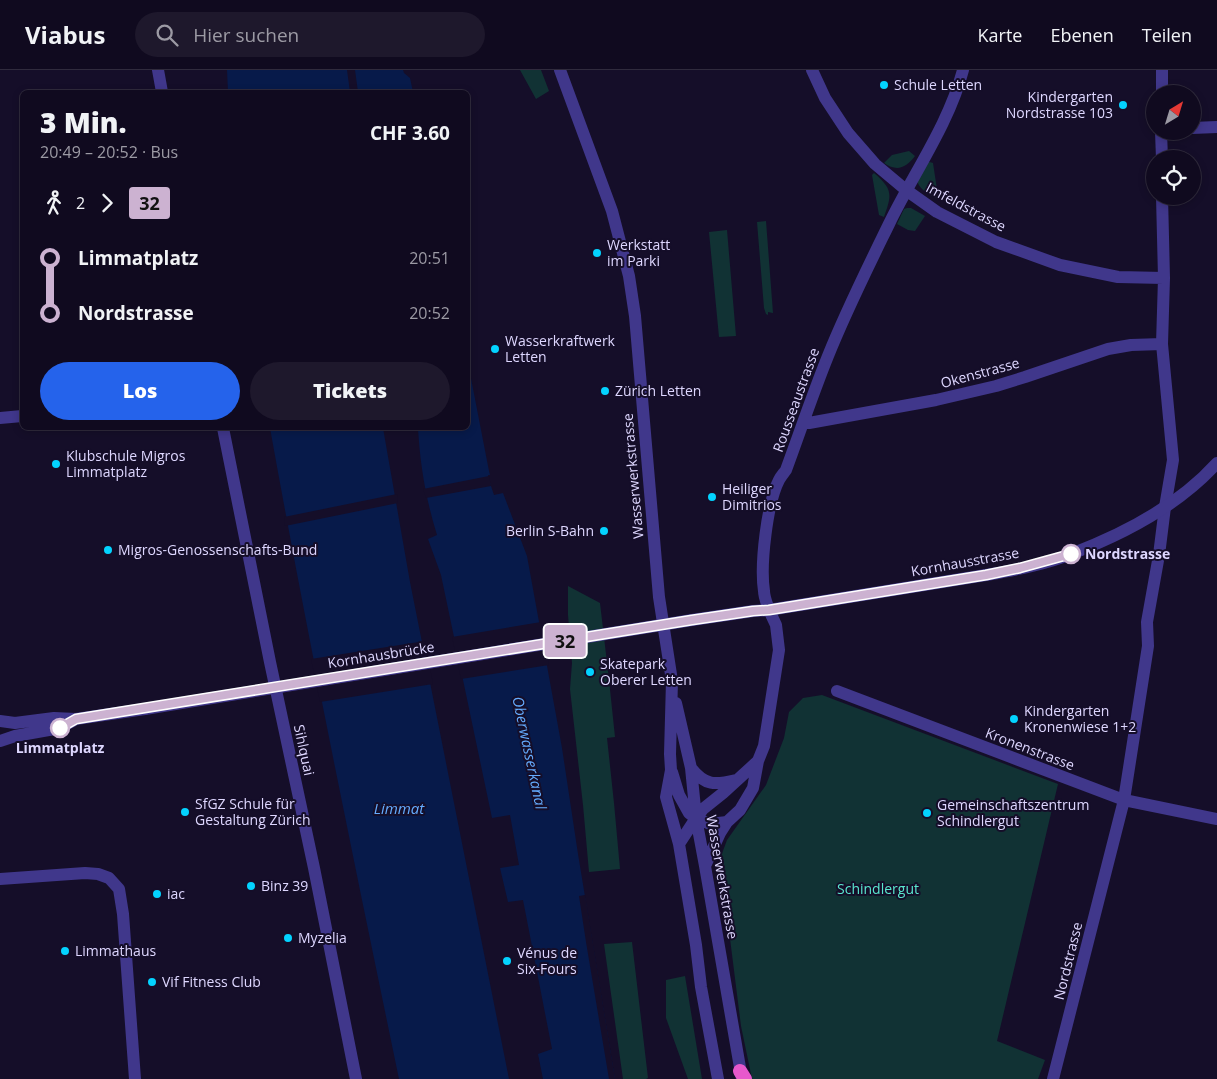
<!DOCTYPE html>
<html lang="de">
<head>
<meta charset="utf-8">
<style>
  :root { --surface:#100a1f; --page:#1e182c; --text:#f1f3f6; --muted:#9c9aa4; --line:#302b3d; --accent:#2563eb }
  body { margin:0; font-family:"Open Sans",sans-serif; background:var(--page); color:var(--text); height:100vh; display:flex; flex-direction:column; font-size:19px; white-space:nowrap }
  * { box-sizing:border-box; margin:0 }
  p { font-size:16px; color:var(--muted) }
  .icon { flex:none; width:28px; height:28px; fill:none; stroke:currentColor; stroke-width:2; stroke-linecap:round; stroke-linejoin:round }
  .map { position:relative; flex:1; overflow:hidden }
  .panel { position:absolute; left:20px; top:20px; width:450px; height:340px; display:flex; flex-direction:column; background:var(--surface); border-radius:8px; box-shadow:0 2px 8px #0003,0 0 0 1px var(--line) }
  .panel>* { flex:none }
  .badge { padding:0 10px; border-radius:4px; font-size:18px; line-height:32px }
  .needle { width:32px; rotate:38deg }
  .tools { position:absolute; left:1146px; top:15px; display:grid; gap:10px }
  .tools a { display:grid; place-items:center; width:55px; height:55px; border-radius:50%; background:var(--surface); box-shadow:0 2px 8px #0003,0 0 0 1px var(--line); font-size:25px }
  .map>.badge { position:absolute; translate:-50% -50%; box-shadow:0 0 0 2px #fff }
  .legs { display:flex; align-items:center; gap:8px; height:55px; padding:0 20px; font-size:16px }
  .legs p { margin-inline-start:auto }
  .summary { display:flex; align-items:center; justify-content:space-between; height:85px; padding:0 20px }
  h1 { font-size:28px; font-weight:800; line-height:38px }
  .cta { display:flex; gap:10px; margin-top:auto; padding:10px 20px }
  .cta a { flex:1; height:58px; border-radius:30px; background:var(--accent); color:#fff; font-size:20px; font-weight:800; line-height:58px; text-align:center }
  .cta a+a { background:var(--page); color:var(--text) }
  ul { padding:0 20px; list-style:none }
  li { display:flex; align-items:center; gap:18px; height:55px; font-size:19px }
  li i { display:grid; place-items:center; width:8px; height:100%; margin:0 6px; background:currentColor }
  li i::after { content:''; width:12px; height:12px; margin:-6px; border:4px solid; border-radius:50%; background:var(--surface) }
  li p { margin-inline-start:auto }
  li:first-child i { background:linear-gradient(#0000 50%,currentColor 0) }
  li:last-child i { background:linear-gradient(currentColor 50%,#0000 0) }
  header { display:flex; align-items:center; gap:30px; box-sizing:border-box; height:70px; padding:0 25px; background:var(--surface); border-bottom:1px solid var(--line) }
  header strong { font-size:24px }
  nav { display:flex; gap:28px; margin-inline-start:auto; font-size:18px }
  .search { width:350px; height:45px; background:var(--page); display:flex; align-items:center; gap:12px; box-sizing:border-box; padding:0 18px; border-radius:28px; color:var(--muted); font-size:19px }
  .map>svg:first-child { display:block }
</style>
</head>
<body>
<header>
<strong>Viabus</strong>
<div class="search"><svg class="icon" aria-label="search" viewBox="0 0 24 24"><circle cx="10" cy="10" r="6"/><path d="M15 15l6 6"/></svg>Hier suchen</div>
<nav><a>Karte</a><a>Ebenen</a><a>Teilen</a></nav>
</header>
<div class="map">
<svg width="1217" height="1009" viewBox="0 0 1217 1009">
  <rect width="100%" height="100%" fill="#150e29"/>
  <path fill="#113234" d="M 520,0 L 541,0 L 549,21 L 536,29 Z
    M 909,81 L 915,86 C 906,98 897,102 884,93 L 892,85 Z
    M 926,91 L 933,93 L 938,126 L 937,129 C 928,123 919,120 917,110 Z
    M 874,103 C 893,119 892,125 884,147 L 879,145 L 872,105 Z
    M 907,138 L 911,138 L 925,146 L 915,161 L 908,160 L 897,154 L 904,139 Z
    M 766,151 L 773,243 L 768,242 L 768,245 L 766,244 L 764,238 L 757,152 Z
    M 727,160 L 736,266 L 719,267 L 709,162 Z
    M 568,516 L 600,533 L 609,610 L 615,667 L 607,668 L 614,733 L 620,799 L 589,802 L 583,735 L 570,619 L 572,593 L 568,545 Z
    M 822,625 L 1058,714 L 997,971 L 1045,990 L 1038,1009 L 752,1009 L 741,956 L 720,789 L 727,770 L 766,715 L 784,668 L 789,642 L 803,628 Z
    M 632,872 L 648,1008 L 646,1009 L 623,1009 L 604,874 Z
    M 685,906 L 702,1009 L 688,1009 L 666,948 L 666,910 Z"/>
  <path fill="#071a4a" d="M 227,0 L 347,0 L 350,22 L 228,22 Z
    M 355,0 L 403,0 L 404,3 L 410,8 L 413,22 L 358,22 Z
    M 468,293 L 489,401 L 490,405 L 488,405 L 491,416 L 494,425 L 503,423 L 527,486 L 562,678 L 578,784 L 615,1009 L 543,1009 L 538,984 L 552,979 L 523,830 L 508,832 L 500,798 L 519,795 L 510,745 L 492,748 L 441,505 L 428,469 L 437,465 C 426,430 420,394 418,358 L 468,358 Z
    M 270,358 L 383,358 L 410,512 L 509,1009 L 399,1009 C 354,792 309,575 270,358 Z"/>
  <path fill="#150e29" d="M 489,406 L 491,416 L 426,428 L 423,419 Z
    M 397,424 L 398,433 L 285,456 L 284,447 Z
    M 541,552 L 549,595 L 461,609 L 452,567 Z
    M 425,571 L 433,614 L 320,632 L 311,589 Z
    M 585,825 L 615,1009 L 609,1009 L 586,872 L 579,826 Z"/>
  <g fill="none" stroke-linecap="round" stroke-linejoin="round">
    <path stroke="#40378b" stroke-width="12" d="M 812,0 L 825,28 L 848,63 L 875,94 L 906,120 L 937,142 L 996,172 L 1060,195 L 1118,207 L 1164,208
      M 1162,24 L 1162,0
      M 1192,58 L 1217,57
      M 1161,61 L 1162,89
      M 0,348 L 22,346
      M 803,353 L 809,353 L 936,330 L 996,316 L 1025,307 L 1108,279 L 1131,275 L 1162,274
      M 769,540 C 767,534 764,527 764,521 C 760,495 767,433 779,410 C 781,406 784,403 786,400 C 800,362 813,323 828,286 C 846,241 868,197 889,154 C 913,104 949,54 963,0
      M 837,621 L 1124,730 L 1217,749
      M 0,809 L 85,803 L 98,804 L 109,808 L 119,819 L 123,844 L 135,1009
      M 1053,1009 L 1124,730 L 1148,576 L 1147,552 L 1159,485 L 1165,437 L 1173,390 L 1162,274 L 1164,208 L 1162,126"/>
    <path stroke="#40378b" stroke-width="12" d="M 158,0 L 162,22
      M 560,0 L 612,141 L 629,206 L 635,246 L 659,527 L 672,611 L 670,684 L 671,700 L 666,727 L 679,774 L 696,875 L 701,917 L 718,1009
      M 223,358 L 270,592 L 314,798 L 356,1009
      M 692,550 L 753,541 L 769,540 L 986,505 C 1014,500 1044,495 1071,484 C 1124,464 1179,435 1217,393
      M 676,633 L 691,698 L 696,748 L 705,796 L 742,1009
      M 0,651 L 15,653 L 54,648 L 76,649 L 145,639
      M 0,671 L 15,666 L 60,658 L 76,649
      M 691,698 C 705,716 715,715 736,710
      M 672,702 L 679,725 L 689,743 L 696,748 L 710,754 L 727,752
      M 679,774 L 696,748 L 703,739 L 723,723 L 758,691
      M 705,796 L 720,763 L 727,752 L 740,740 L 753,718 L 758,691 L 764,676 L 779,580 L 776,555 L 769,540"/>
    <path stroke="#e758cc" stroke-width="14" d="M 740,1001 L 745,1009"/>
    <path stroke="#40378b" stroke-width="12" d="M 145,639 L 692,550"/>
  </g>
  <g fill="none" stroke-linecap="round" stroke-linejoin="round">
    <defs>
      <path id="line-1" d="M 60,658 L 76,649 L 692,550 L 753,541 L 769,540 L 986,505 L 1020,498 L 1071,484"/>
    </defs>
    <use href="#line-1" stroke="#fff" stroke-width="11"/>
    <use href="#line-1" stroke="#ccb2d1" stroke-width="8"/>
  </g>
  <g fill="#03d3ff" stroke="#150e29" stroke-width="2">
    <circle cx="884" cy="15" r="5"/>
    <circle cx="1123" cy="35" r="5"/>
    <circle cx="597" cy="183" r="5"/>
    <circle cx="495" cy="279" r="5"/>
    <circle cx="605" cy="321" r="5"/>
    <circle cx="56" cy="394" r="5"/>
    <circle cx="712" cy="427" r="5"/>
    <circle cx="604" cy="461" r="5"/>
    <circle cx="108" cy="480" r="5"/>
    <circle cx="590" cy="602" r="5"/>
    <circle cx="1014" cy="649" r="5"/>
    <circle cx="185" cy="742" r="5"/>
    <circle cx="927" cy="743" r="5"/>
    <circle cx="251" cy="816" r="5"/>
    <circle cx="157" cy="824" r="5"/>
    <circle cx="288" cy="868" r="5"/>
    <circle cx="65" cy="881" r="5"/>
    <circle cx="507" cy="891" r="5"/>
    <circle cx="152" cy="912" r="5"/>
  </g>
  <g fill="#fff" stroke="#ccb2d1" stroke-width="2.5">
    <circle cx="1071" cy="484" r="9"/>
    <circle cx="60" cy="658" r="9"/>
  </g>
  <g text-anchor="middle" stroke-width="4" stroke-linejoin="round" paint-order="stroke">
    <g font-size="14" fill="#ded7ff" stroke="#150e29" text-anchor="start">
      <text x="894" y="20">Schule Letten</text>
      <text x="1113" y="32" text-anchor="end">Kindergarten<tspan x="1113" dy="16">Nordstrasse 103</tspan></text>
      <text x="607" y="180">Werkstatt<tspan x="607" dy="16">im Parki</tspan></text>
      <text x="505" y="276">Wasserkraftwerk<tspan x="505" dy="16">Letten</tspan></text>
      <text x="615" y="326">Zürich Letten</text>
      <text x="66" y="391">Klubschule Migros<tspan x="66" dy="16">Limmatplatz</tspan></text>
      <text x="722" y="424">Heiliger<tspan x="722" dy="16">Dimitrios</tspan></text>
      <text x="594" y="466" text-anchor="end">Berlin S-Bahn</text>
      <text x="118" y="485">Migros-Genossenschafts-Bund</text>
      <text x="600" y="599">Skatepark<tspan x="600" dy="16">Oberer Letten</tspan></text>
      <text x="1024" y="646">Kindergarten<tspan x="1024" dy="16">Kronenwiese 1+2</tspan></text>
      <text x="195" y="739">SfGZ Schule für<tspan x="195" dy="16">Gestaltung Zürich</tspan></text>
      <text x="937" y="740">Gemeinschaftszentrum<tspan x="937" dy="16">Schindlergut</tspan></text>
      <text x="261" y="821">Binz 39</text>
      <text x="167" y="829">iac</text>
      <text x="298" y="873">Myzelia</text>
      <text x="75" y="886">Limmathaus</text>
      <text x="517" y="888">Vénus de<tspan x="517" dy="16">Six-Fours</tspan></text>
      <text x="162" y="917">Vif Fitness Club</text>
    </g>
    <g font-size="14" fill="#ded7ff" stroke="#150e29">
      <text transform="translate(966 137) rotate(28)" y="5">Imfeldstrasse</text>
      <text transform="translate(980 303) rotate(-15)" y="5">Okenstrasse</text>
      <text transform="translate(796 330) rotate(-70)" y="5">Rousseaustrasse</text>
      <text transform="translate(633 406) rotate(-95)" y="5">Wasserwerkstrasse</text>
      <text transform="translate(965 492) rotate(-10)" y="5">Kornhausstrasse</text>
      <text transform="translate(381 585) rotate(-9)" y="5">Kornhausbrücke</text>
      <text transform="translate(1030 679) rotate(21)" y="5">Kronenstrasse</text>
      <text transform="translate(304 680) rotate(78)" y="5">Sihlquai</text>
      <text transform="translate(722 807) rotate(80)" y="5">Wasserwerkstrasse</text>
      <text transform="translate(1068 891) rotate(-76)" y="5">Nordstrasse</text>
    </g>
    <g font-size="14" font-weight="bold" fill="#ded7ff" stroke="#150e29" text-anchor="start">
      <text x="1085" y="489">Nordstrasse</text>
      <text x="60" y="683" text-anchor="middle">Limmatplatz</text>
    </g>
    <g font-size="14" fill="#5ae7cf" stroke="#150e29">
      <text x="878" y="824">Schindlergut</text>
    </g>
    <g font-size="15" font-style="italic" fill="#65acff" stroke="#150e29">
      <text transform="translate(529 683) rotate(78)" y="5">Oberwasserkanal</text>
      <text x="399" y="744">Limmat</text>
    </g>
  </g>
</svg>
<div class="tools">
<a><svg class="needle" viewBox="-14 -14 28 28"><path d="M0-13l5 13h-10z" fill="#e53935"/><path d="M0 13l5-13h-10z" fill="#9c9aa4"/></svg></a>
<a><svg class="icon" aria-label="locate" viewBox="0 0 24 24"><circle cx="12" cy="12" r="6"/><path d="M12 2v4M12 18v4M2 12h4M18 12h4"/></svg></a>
</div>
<b class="badge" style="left:565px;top:571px;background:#ccb2d1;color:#111">32</b>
<section class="panel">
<div class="summary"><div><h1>3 Min.</h1><p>20:49 – 20:52 · Bus</p></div><b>CHF 3.60</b></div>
<div class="legs"><svg class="icon" aria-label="walk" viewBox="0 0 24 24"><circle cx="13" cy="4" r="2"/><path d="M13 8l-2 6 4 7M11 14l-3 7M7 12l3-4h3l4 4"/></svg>2<svg class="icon" aria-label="forward" viewBox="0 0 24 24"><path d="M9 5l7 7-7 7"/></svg><b class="badge" style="background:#ccb2d1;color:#111">32</b></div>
<ul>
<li><i style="color:#ccb2d1"></i><b>Limmatplatz</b><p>20:51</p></li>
<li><i style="color:#ccb2d1"></i><b>Nordstrasse</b><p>20:52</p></li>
</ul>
<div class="cta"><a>Los</a><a>Tickets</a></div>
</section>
</div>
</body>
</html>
